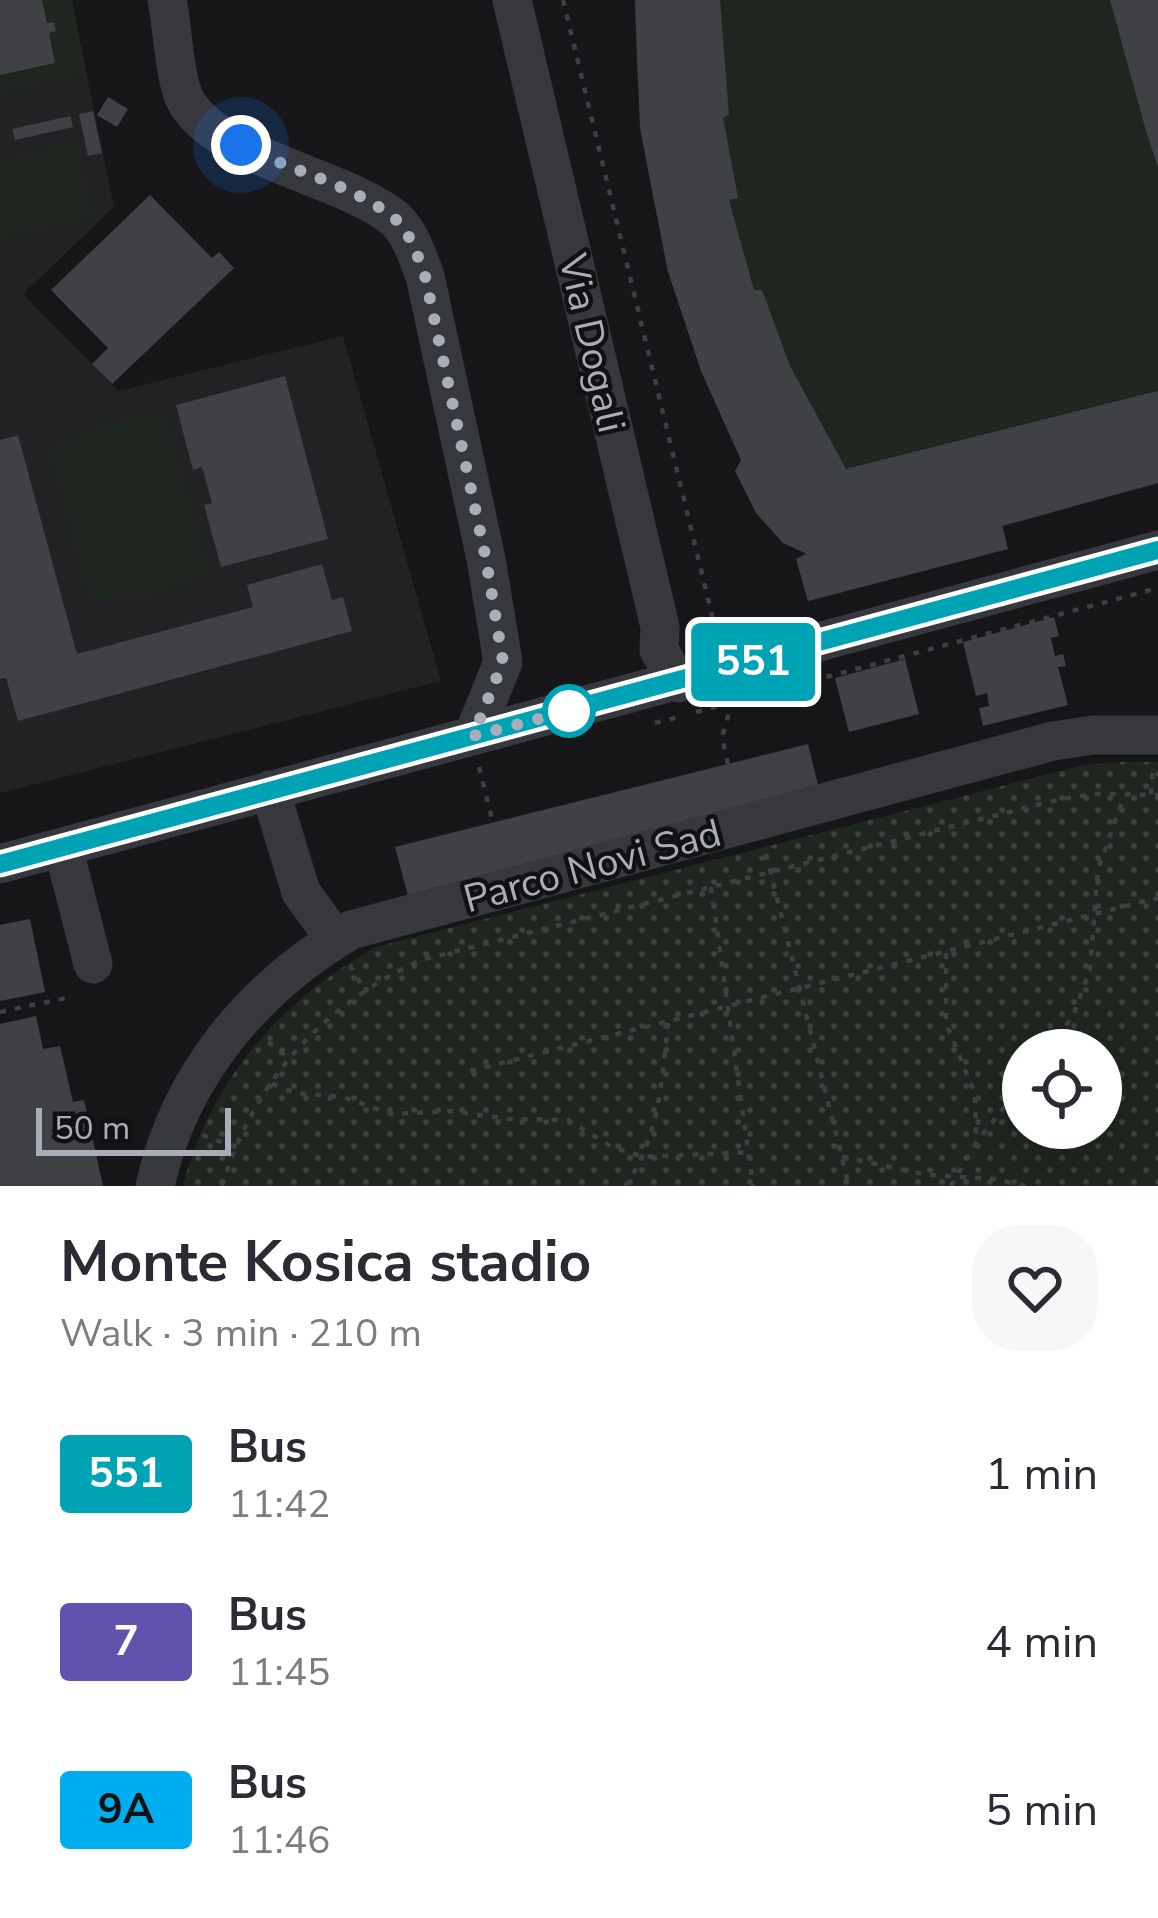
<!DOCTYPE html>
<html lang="en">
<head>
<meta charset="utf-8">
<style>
  :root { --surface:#fff; --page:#f7f7f7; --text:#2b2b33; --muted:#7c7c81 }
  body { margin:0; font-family:"Nunito Sans",sans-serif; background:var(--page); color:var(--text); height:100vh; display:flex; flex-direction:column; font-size:45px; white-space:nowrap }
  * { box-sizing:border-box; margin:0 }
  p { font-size:39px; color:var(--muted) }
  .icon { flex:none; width:66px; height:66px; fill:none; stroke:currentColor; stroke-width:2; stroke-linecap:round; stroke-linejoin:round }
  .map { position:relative; height:1186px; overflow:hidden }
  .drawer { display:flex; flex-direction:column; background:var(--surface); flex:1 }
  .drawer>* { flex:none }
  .badge { padding:0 24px; border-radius:9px; font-size:42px; line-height:78px }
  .controls { position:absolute; left:1002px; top:1029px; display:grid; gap:24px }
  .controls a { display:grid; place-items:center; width:120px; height:120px; border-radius:50%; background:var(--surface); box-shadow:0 12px 48px #0002; font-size:60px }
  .scale { position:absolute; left:36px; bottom:30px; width:195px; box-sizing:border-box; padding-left:12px; border:6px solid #a8adb8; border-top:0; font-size:33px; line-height:42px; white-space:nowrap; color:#a8adb8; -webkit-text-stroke:9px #111113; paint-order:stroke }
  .you { position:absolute; width:60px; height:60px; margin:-30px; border:9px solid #fff; border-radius:50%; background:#1a73e8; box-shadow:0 0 0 18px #1a73e833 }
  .map>.badge { position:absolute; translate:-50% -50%; box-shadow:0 0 0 6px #fff }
  .round { display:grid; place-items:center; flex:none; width:126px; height:126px; border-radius:48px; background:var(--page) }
  .overview { display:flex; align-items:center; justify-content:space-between; height:204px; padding:0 60px }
  h1 { font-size:57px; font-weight:700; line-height:90px }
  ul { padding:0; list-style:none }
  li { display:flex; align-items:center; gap:36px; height:168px; padding:0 60px }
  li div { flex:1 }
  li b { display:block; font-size:45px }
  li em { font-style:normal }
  li .badge { min-width:132px; font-weight:700; text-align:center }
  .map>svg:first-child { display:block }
</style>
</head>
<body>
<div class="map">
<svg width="1158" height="1186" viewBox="0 0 1158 1186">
  <defs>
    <pattern id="park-dots" width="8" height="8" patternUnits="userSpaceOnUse" patternTransform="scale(3)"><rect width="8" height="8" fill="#1e261f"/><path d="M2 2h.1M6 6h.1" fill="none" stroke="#3c433d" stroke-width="1.8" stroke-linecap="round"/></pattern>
  </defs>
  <rect width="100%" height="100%" fill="#161618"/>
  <path fill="#222225" d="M 87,76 L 114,207 L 23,294 L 118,391 L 343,336 L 441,681 L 0,793 L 0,94 Z"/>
  <path fill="#1e261f" d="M 0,0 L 72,0 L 87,76 L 0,94 Z
    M 635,0 L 1158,0 L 1158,483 L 1003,526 L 1008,549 L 808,601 L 796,559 L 805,553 C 768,537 752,506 735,471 L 741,460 C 670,304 635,172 635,0 Z
    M 76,142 L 93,217 L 0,239 L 0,160 Z
    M 165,413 L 209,573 L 151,595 L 90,602 L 49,447 L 105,424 Z"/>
  <path fill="url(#park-dots)" fill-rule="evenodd" d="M 1123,762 L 1158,762 L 1158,1186 L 183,1186 C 211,1079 281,1000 376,947 L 1084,765 ZM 1023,1050 L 1101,1050 L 1101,1128 L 1023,1128 Z"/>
  <path fill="#404145" d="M 0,0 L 42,0 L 47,23 L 54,22 L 56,31 L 49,33 L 55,63 L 0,75 Z
    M 635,0 L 720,0 L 729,115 L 723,117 L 738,198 L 729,200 L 754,290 L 762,290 L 790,366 L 846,469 L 1158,391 L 1158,483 L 1002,526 L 1008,549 L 808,601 L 796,559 L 807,554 L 783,543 L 756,513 L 735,471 L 741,460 L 701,371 L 668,272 L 640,128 Z
    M 1110,0 L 1158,0 L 1158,167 L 1146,131 Z
    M 108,97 L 128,109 L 117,127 L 97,115 Z
    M 93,111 L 102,153 L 88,156 L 79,114 Z
    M 70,116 L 73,127 L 15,140 L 12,129 Z
    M 150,195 L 212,258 L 219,252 L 234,268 L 112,384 L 92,364 L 108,348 L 51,290 Z
    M 285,376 L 328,539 L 221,567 L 204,505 L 212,503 L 202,467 L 193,470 L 176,405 Z
    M 18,435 L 77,654 L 253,607 L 247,585 L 322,564 L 332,600 L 343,597 L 352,631 L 18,721 L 6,678 L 0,679 L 0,440 Z
    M 1054,617 L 1059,636 L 1051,638 L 1055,656 L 1063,654 L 1066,666 L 1058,667 L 1068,705 L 983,726 L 979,708 L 989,706 L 987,693 L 976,696 L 963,642 Z
    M 905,659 L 919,714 L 849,732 L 835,678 Z
    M 808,744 L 820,793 L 408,896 L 395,847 Z
    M 30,919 L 45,992 L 0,1001 L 0,925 Z
    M 36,1016 L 43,1049 L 60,1046 L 73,1102 L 84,1100 L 103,1186 L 0,1186 L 0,1024 Z"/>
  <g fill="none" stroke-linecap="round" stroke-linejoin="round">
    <path stroke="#3d3f44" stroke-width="4.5" stroke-dasharray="6 9" stroke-linecap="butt" d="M 563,0 L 717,636
      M 696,712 L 1158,588
      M 655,723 L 679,717
      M 728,764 L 722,737 L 731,706
      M 479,767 L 493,823
      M 1151,794 L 1153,764
      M 766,854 L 849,1186
      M 711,887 L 753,1186
      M 946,953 L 946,1023 L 975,1094 L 976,1143
      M 350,965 L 364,990
      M 0,1012 L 71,997
      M 268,1042 L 287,1057
      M 1049,1050 L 1074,1014 L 1090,969 L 1098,869 L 1124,796
      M 470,1071 L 1158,898
      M 272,1084 L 296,1093 L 343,1097 L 391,1114 L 450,1111 L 509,1119 L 568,1120 L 612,1147 L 644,1157 L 749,1152
      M 202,1135 L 235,1147
      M 842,1157 L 928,1175 L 995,1179 L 1025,1186
      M 222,1186 C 254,1081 321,1006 421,960 L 1061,799 L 1096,794 L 1158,795
      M 625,1186 C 659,1140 662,1078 668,1023
      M 951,1186 L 976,1143 L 1023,1083"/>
    <path stroke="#37383d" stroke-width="39" d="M 167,0 C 173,29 173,64 182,92 C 203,156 345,176 395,219 C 410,232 418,258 425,276 L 486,559 L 503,662 L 473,736
      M 512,0 L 660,627 L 659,650 L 678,683
      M 270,790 L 301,892 L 335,939
      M 63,847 L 93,964
      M 0,864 L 1158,550
      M 155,1186 C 180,1074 254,987 351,930 L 1053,741 L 1093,735 L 1158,735"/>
  </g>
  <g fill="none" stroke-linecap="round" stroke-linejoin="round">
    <defs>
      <path id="line" d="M 0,864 L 1158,550"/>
    </defs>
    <use href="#line" stroke="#fff" stroke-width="27"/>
    <use href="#line" stroke="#00a3b4" stroke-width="18"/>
    <path stroke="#a8adb8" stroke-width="12" stroke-dasharray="0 21.6" d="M 241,145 C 290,171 350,183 394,218 C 410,231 418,257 425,276 L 486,559 L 503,662 L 473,736 L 569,711"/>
  </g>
  <circle fill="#fff" stroke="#00a3b4" stroke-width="6" cx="569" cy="711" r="24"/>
  <g text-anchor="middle" stroke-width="9" stroke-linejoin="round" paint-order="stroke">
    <g font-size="39" fill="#a8adb8" stroke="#111113">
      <text transform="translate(593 343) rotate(77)" y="14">Via Dogali</text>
      <text transform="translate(592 865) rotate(-15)" y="14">Parco Novi Sad</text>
    </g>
  </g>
</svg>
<div class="controls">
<a><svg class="icon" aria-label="locate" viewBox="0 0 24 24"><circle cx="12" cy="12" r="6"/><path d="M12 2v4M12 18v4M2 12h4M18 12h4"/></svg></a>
</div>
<div class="scale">50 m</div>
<div class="you" style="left:241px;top:145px"></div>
<b class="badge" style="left:753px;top:662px;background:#00a3b4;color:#fff">551</b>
</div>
<section class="drawer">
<div class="overview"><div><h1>Monte Kosica stadio</h1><p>Walk · 3 min · 210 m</p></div><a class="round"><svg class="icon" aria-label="heart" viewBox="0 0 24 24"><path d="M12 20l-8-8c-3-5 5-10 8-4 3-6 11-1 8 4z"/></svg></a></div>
<ul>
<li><span class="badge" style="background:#00a3b4;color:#fff">551</span><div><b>Bus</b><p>11:42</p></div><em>1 min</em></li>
<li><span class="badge" style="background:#5f53ae;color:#fff">7</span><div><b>Bus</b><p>11:45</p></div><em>4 min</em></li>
<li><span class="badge" style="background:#00adef;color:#111">9A</span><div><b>Bus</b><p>11:46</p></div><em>5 min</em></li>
</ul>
</section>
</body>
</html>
